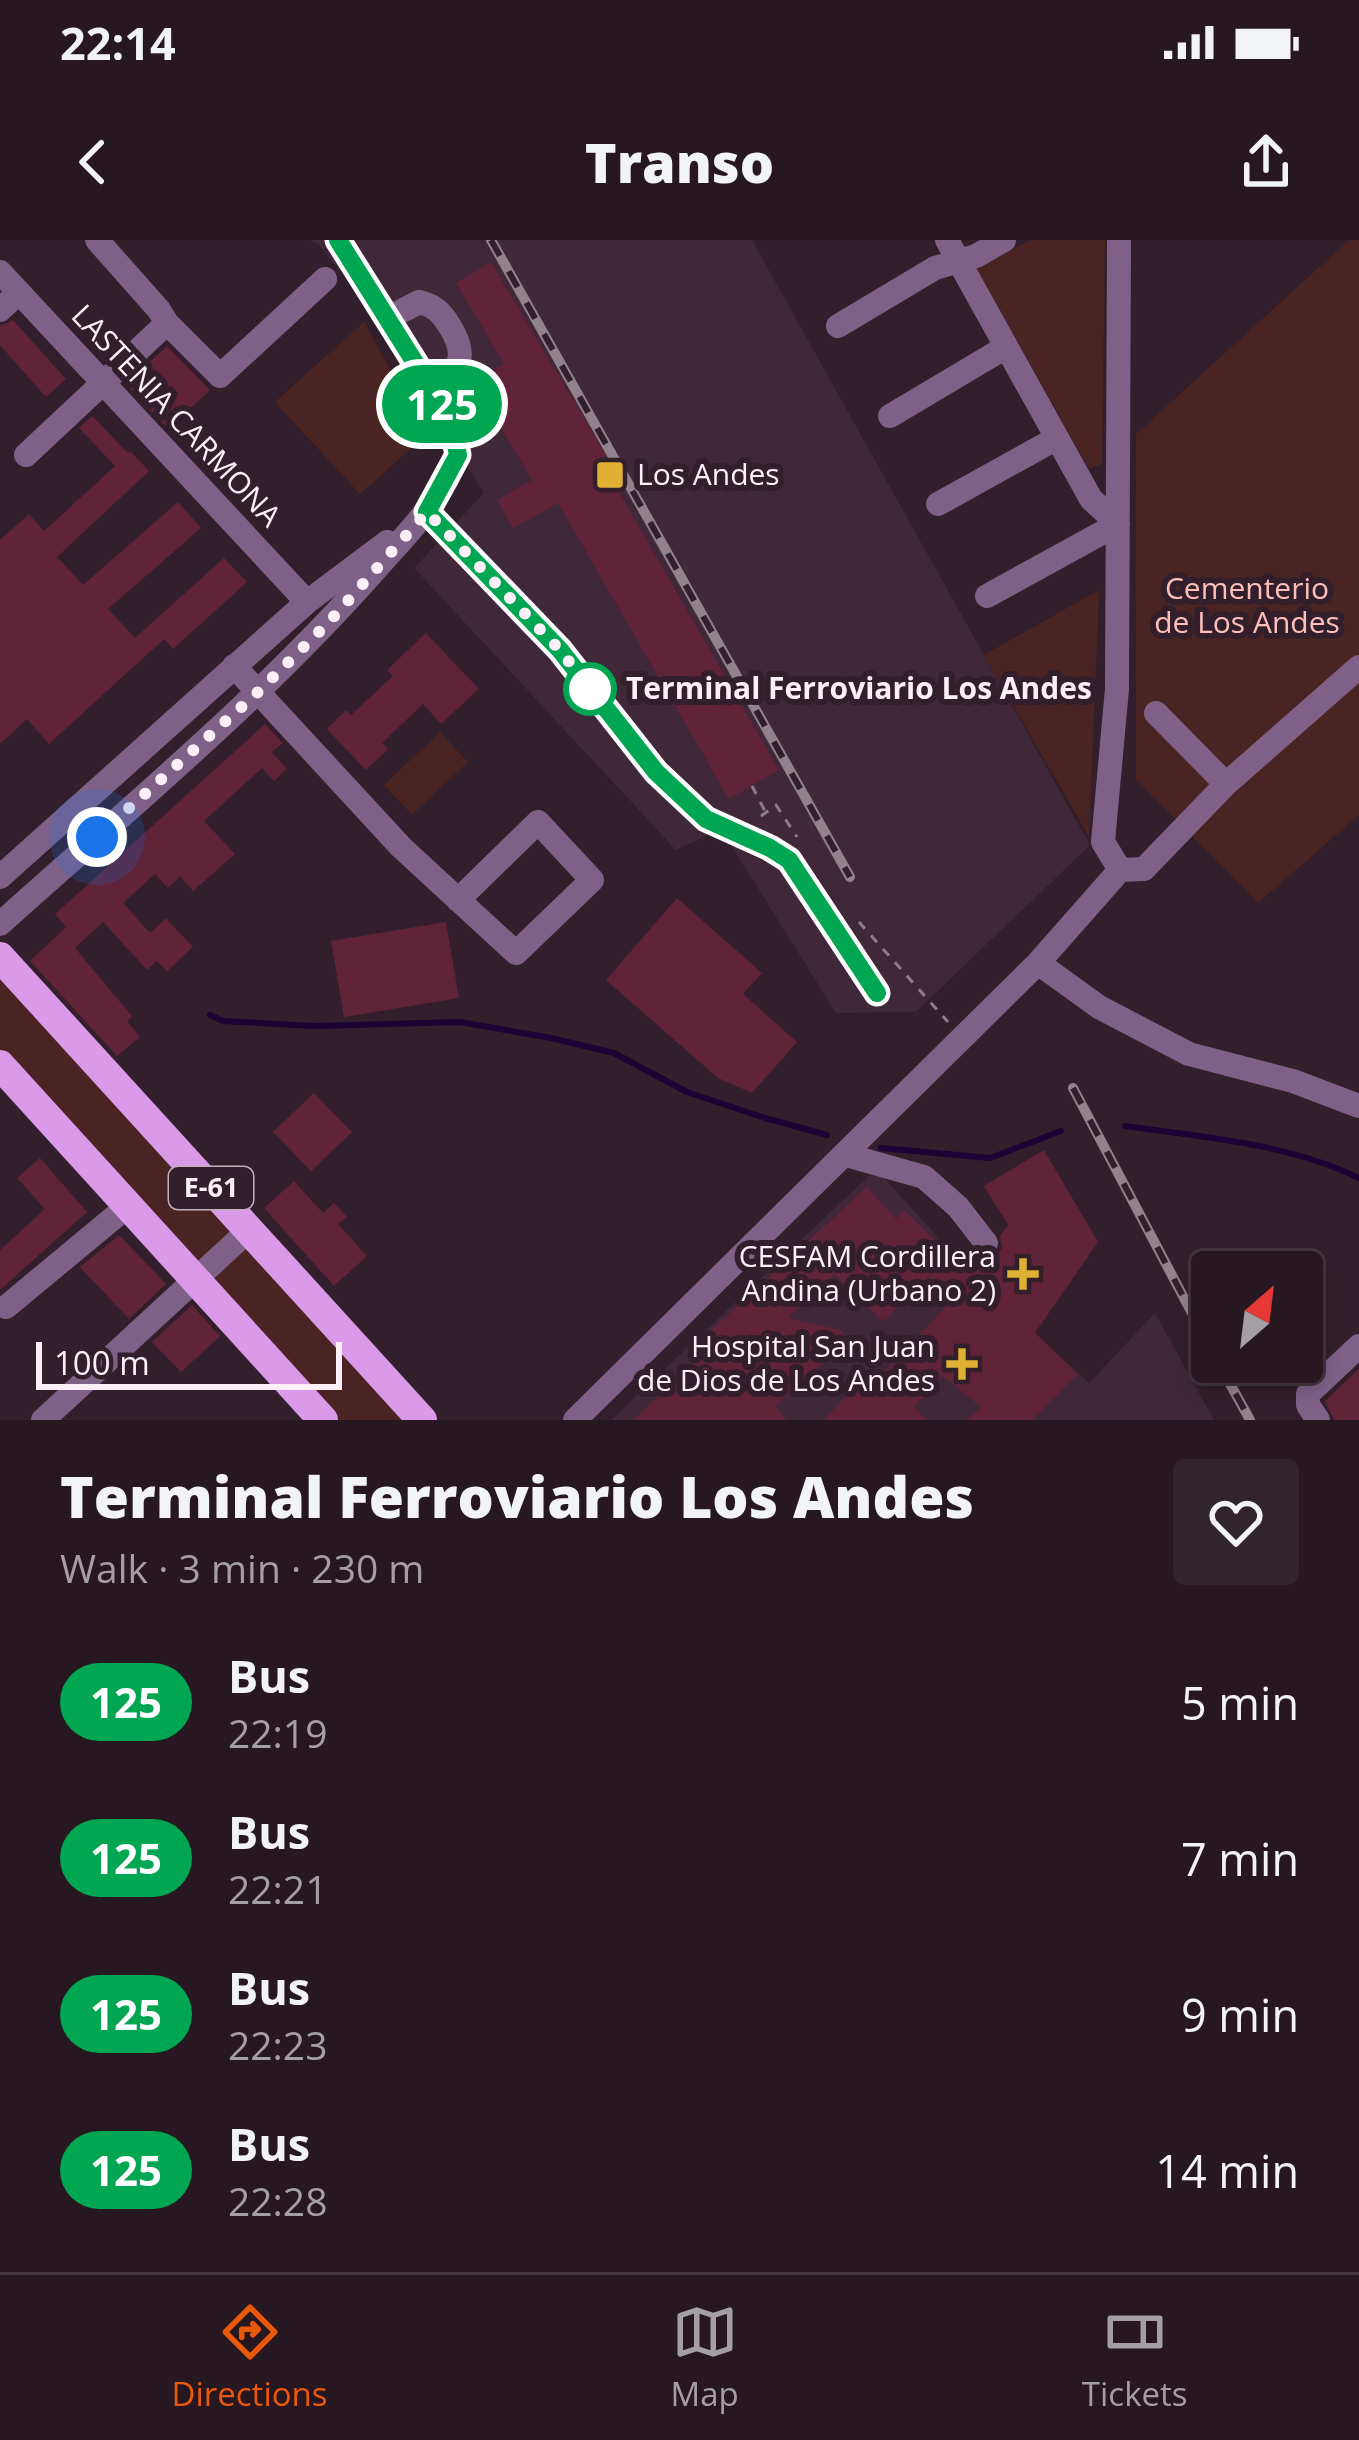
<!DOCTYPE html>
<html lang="en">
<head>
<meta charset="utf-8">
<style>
  :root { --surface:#261720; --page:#32242d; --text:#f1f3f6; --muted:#a49fa5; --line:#42363e; --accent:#ea580c }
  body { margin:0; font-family:"Open Sans",sans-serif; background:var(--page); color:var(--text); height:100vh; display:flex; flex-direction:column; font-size:45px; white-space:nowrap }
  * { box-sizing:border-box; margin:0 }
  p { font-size:39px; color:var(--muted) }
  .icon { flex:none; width:66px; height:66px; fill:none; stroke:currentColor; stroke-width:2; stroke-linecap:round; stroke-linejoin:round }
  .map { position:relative; height:1180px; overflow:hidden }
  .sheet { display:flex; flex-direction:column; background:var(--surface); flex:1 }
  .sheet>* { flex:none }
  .badge { padding:0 24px; border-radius:39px; font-size:42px; line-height:78px }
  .needle { width:78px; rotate:28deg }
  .controls { position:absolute; left:1191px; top:1011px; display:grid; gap:24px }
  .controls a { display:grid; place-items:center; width:132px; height:132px; border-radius:12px; background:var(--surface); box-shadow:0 6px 18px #0003,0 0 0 3px var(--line); font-size:60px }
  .scale { position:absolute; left:36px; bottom:30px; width:306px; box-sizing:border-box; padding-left:12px; border:6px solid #fceff7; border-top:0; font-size:33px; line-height:42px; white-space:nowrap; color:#fceff7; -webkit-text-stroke:9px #321f2b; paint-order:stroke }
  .you { position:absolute; width:60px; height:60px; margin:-30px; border:9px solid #fff; border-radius:50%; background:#1a73e8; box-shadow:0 0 0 18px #1a73e833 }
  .map>.badge { position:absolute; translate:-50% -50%; box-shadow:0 0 0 6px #fff }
  .round { display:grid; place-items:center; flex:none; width:126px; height:126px; border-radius:12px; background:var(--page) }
  .head { display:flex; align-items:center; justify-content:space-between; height:204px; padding:0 60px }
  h1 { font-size:57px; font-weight:800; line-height:90px }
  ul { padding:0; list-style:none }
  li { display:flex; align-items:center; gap:36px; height:156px; padding:0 60px }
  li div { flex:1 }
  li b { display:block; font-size:45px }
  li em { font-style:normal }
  li .badge { min-width:132px; font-weight:700; text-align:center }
  .status { display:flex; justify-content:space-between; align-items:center; height:84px; padding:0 60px; background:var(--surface); direction:ltr }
  .status svg { height:33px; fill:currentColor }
  header { display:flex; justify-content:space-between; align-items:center; height:156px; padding:0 60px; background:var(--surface); font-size:54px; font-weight:800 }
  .menu { display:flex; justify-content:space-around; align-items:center; height:168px; border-top:3px solid var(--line); background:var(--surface); font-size:33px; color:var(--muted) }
  .menu a { display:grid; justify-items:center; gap:6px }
  .menu .active { color:var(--accent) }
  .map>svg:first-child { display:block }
</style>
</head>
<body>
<div class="status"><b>22:14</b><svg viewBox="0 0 49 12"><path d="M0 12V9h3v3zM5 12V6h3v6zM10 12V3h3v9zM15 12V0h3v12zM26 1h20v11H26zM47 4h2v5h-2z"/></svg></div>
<header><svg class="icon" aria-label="back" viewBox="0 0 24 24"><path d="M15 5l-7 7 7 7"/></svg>Transo<svg class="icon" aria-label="share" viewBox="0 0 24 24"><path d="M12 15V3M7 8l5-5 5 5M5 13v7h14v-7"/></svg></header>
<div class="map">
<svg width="1359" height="1180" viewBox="0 0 1359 1180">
  <rect width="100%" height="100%" fill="#321f2b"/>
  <path fill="#402838" d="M 310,0 L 752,0 L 1090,605 L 916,772 L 836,773 L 721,589 L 676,610 L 414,328 L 484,253 L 362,58 L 318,4 Z
    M 876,929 L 966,1028 L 941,1048 L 1012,1113 L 1035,1093 L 1089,1143 L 1155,1073 L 1214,1180 L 611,1180 Z"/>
  <path fill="#4a2422" d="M 1030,0 L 1105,0 L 1102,224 L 1089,229 L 977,29 Z
    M 1349,0 L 1359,0 L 1359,575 L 1258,663 L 1136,539 L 1136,194 Z
    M 364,82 L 426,195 L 360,254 L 275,162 Z
    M 1099,350 L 1089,597 L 984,415 Z
    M 440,492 L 468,522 L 412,575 L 384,545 Z
    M 0,737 L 409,1180 L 338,1180 L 0,815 Z"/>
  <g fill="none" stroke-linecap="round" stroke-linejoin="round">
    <path stroke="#1a0335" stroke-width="6" d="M 210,775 L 223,781 L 315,786 L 460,782 L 551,798 L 614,813 L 687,852 L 765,878 L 827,895
      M 1125,886 C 1203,897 1286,903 1359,938
      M 881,908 L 990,918 L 1061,891"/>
  </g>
  <path fill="#602337" d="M 491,22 L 606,215 L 601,221 L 779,530 L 729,559 L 558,263 L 513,288 L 497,260 L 532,240 L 474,142 L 504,124 L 456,43 Z
    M 13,80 L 66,139 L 46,157 L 0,105 L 0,86 Z
    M 167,106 L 210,150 L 178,181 L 182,185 L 173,194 L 126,144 Z
    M 92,176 L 128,213 L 130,211 L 149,231 L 57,317 L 83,345 L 178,262 L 201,288 L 108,369 L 135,398 L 224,318 L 247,342 L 173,409 L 164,399 L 49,504 L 27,479 L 0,504 L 0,300 L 29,274 L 44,291 L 115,226 L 79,188 Z
    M 426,393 L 479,449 L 441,484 L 423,464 L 382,503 L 388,509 L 366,530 L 327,489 L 346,470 L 351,475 L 393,436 L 387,430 Z
    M 265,484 L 283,503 L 272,512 L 287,529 L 274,541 L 262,528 L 204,581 L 235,614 L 193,651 L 180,636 L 168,648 L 155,634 L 123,663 L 150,693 L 166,678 L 193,707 L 167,731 L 157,721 L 147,730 L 103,682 L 75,708 L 132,776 L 127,781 L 140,797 L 117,816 L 30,721 L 66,687 L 55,674 Z
    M 677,658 L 762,733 L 743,754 L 797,802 L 752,853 L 718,838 L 606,740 Z
    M 446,682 L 459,758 L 344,777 L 331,701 Z
    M 314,853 L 352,892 L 311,931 L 273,892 Z
    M 1044,910 L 1098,1002 L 1035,1093 L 1078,1134 L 1032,1180 L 967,1180 L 981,1167 L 943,1136 L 914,1167 L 927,1180 L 824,1180 L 870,1129 L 880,1137 L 952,1060 L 928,1037 L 883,1082 L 835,1034 L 788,1078 L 840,1090 L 849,1100 L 775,1166 L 787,1180 L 633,1180 L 714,1106 L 705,1096 L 867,947 L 896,979 L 904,970 L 969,1034 L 983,1019 L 997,1015 L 1002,1008 L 1000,996 L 1008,985 L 984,946 Z
    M 40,918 L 87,972 L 0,1050 L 0,1010 L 45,969 L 17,938 Z
    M 294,941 L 323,973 L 334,963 L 347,977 L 338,984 L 367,1016 L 334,1046 L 264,968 Z
    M 119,995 L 166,1044 L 129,1079 L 80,1027 Z
    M 192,1065 L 220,1096 L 181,1132 L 152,1102 Z
    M 1359,1129 L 1359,1180 L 1334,1180 L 1325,1161 Z"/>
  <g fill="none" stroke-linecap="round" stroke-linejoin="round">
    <path stroke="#8e7d88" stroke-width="3" stroke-dasharray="9 9" stroke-linecap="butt" d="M 752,546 L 765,571
      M 761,576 L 776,565 L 797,597
      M 859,682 L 948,782"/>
    <path stroke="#7f6187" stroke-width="24" d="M 97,0 L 159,70 L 167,83 L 220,136 L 325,39
      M 338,0 L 390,84
      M 947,0 L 1091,259 L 1118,284
      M 1119,0 L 1117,449 L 1103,602 L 1120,630
      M 0,32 L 307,362
      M 419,62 C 435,66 441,72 449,85 C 469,116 460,128 434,151 L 390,84 L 398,73 Z
      M 0,70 L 19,52
      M 838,86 L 935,28 L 976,16 L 1004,0
      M 890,176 L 1006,107
      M 26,215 L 167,83
      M 938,264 L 1057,198
      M 427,272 L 560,410 L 656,532 L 707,579 L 770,608 L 789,620 L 877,753
      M 987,356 L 1118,284
      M 234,426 L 401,607 L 516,713 L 592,640 L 538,582 L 458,660
      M 1156,473 L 1226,544 L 1359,427
      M 0,637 L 307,362 L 387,302
      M 0,684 C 128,569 261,459 375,330 C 403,298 442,260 456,219 C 463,197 445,169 434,151
      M 1038,723 L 1099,767 L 1189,814 L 1293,841 L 1359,866
      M 846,915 L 924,937 L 958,967 L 986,1003
      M 6,1067 L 129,965
      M 43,1180 L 249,990
      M 575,1180 L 1038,723 L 1120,630 L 1144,629 L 1226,544
      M 1318,1180 L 1308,1165 L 1308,1154 L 1359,1106"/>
    <path stroke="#da9ae9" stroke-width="30" d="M 0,717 L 422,1180
      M 0,825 L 323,1180"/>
    <defs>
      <path id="rail" d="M 491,0 L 850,637
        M 1073,848 L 1212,1111
        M 1218,1122 L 1250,1180"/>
    </defs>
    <use href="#rail" stroke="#92828c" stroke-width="10"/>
    <use href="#rail" stroke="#321f2b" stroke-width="6" stroke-dasharray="18" stroke-linecap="butt"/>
  </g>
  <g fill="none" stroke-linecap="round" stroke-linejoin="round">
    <defs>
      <path id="line" d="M 338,0 L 451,180 L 458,215 L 427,272 L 560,410 L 656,532 L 706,579 L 770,608 L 789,620 L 877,753"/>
    </defs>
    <use href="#line" stroke="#fff" stroke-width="27"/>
    <use href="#line" stroke="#00a651" stroke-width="18"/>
    <path stroke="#fceff7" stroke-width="12" stroke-dasharray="0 21.6" d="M 97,597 L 258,452 L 328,383 L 427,272 L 560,410 L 590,449"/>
  </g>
  <g fill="#dfb034" stroke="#321f2b" stroke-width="4.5">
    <rect x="595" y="220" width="30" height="30" rx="6"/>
    <path d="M1017 1016h12v12h12v12h-12v12h-12v-12h-12v-12h12z"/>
    <path d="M956 1106h12v12h12v12h-12v12h-12v-12h-12v-12h12z"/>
  </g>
  <circle fill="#fff" stroke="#00a651" stroke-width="6" cx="590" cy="449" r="24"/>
  <g text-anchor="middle" stroke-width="12" stroke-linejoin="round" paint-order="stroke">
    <rect fill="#321f2b" stroke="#bfb1ba" stroke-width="3" x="169" y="927" width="84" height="42" rx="9"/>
    <g font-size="27" font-weight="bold" fill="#fceff7">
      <text x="211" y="957">E-61</text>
    </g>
    <g font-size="30" fill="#fceff7" stroke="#321f2b">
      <text transform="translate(176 176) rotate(47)" y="10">LASTENIA CARMONA</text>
    </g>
    <g font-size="30" fill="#fceff7" stroke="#321f2b" text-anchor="end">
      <text x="637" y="245" text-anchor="start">Los Andes</text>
      <text x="996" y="1027">CESFAM Cordillera<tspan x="996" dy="34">Andina (Urbano 2)</tspan></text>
      <text x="935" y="1117">Hospital San Juan<tspan x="935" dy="34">de Dios de Los Andes</tspan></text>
    </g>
    <g font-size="30" fill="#febfbb" stroke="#321f2b">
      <text x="1247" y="359">Cementerio<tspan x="1247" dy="34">de Los Andes</tspan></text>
    </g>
    <g font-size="30" font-weight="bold" fill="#fceff7" stroke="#321f2b" text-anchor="start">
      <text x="626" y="459">Terminal Ferroviario Los Andes</text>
    </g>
  </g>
</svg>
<div class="controls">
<a><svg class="needle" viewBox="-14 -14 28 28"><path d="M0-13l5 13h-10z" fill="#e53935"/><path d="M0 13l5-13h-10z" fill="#a49fa5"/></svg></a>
</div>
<div class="scale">100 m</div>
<div class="you" style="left:97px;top:597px"></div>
<b class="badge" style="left:442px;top:164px;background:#00a651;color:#fff">125</b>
</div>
<section class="sheet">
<div class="head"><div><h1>Terminal Ferroviario Los Andes</h1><p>Walk · 3 min · 230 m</p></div><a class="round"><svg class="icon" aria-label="heart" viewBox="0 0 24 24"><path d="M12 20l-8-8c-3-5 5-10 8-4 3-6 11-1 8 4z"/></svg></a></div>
<ul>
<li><span class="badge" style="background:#00a651;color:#fff">125</span><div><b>Bus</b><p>22:19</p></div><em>5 min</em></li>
<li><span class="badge" style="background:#00a651;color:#fff">125</span><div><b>Bus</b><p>22:21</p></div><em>7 min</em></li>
<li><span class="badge" style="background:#00a651;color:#fff">125</span><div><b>Bus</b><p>22:23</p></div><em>9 min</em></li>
<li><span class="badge" style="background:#00a651;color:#fff">125</span><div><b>Bus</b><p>22:28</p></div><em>14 min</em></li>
</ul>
</section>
<nav class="menu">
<a class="active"><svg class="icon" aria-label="directions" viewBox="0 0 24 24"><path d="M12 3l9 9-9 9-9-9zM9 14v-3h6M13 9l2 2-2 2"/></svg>Directions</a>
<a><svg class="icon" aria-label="map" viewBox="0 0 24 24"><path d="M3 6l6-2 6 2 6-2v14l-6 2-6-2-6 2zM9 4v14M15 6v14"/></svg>Map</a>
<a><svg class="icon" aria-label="tickets" viewBox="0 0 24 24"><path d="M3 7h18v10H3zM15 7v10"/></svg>Tickets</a>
</nav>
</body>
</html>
